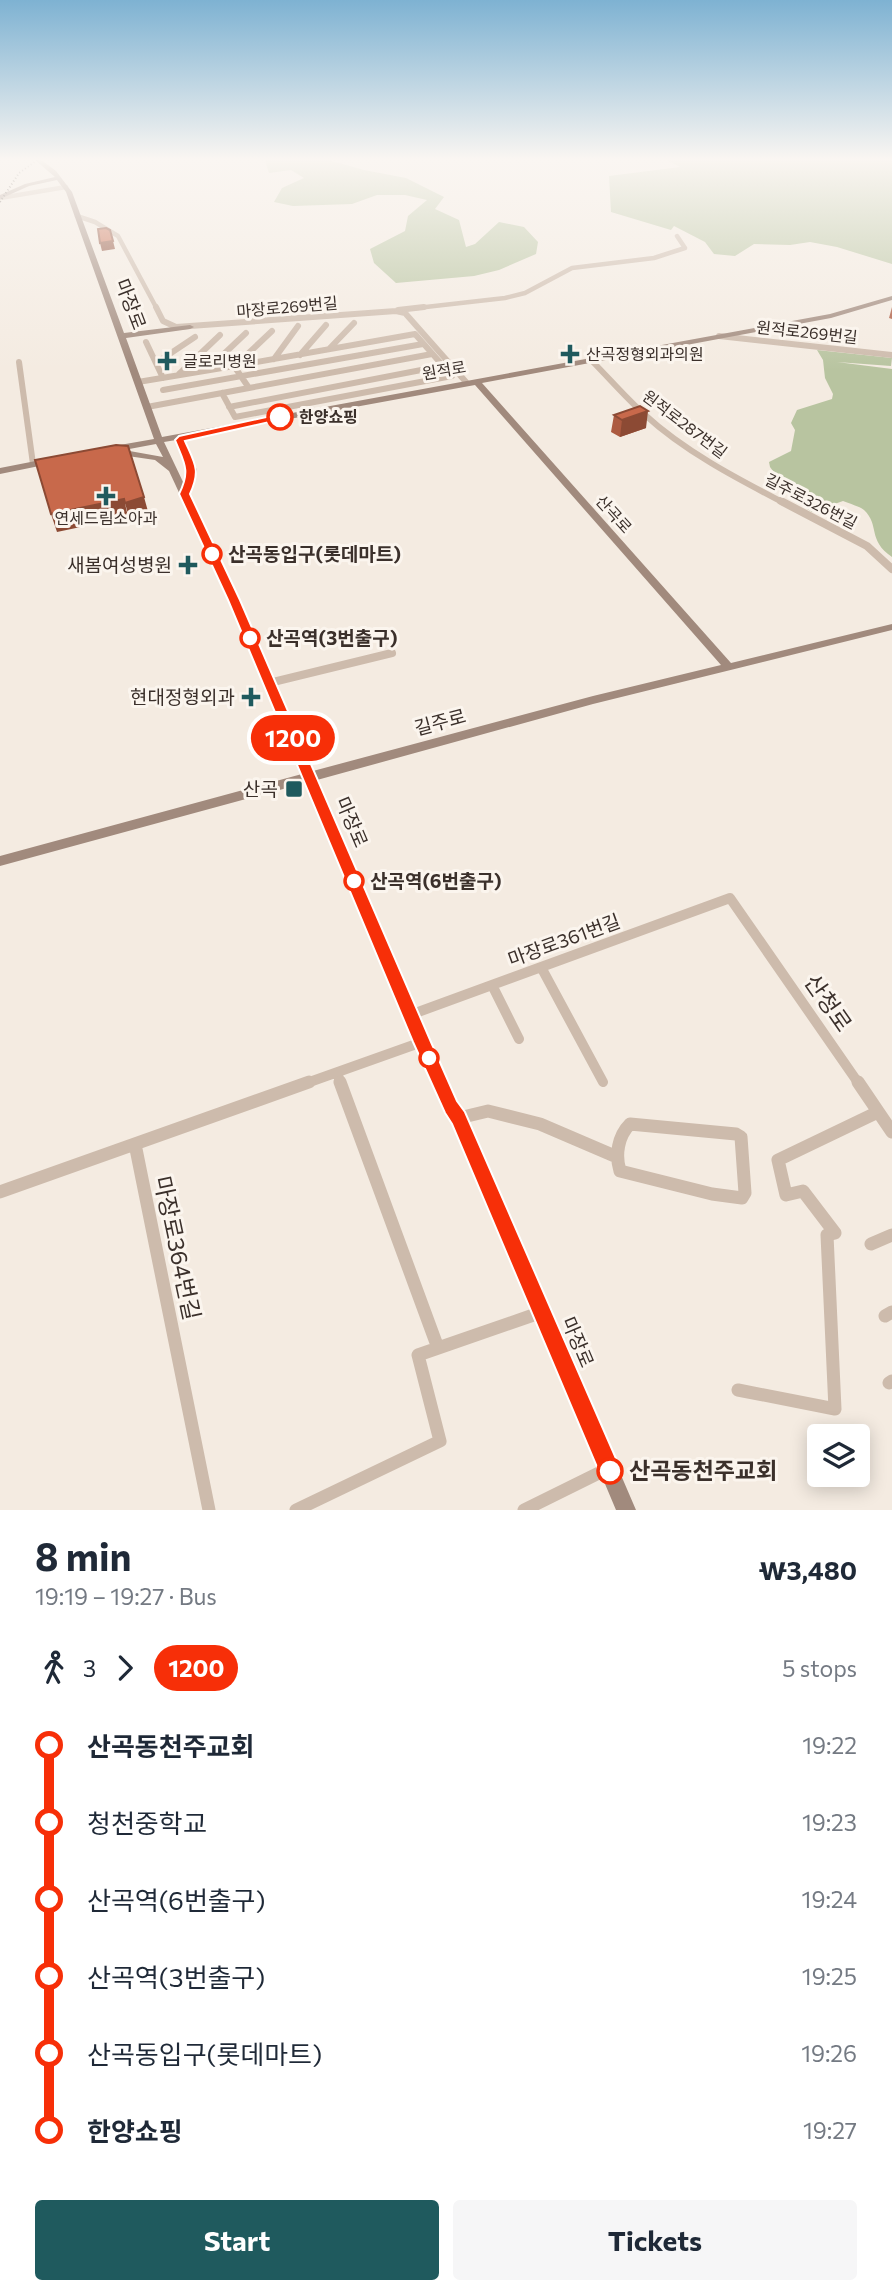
<!DOCTYPE html>
<html lang="en">
<head>
<meta charset="utf-8">
<style>
  :root { --surface:#fff; --page:#f6f6f7; --text:#1f2937; --muted:#747a83; --accent:#1f5a5e }
  body { margin:0; font-family:Commissioner,"Noto Sans KR",sans-serif; background:var(--page); color:var(--text); height:100vh; display:flex; flex-direction:column; font-size:26px; white-space:nowrap }
  * { box-sizing:border-box; margin:0 }
  p { font-size:23px; color:var(--muted) }
  .icon { flex:none; width:38px; height:38px; fill:none; stroke:currentColor; stroke-width:2; stroke-linecap:round; stroke-linejoin:round }
  .map { position:relative; height:1510px; overflow:hidden }
  .panel { display:flex; flex-direction:column; background:var(--surface); flex:1 }
  .panel>* { flex:none }
  .badge { padding:0 14px; border-radius:23px; font-size:24px; line-height:46px }
  .fabs { position:absolute; left:807px; top:1424px; display:grid; gap:14px }
  .fabs a { display:grid; place-items:center; width:63px; height:63px; border-radius:7px; background:var(--surface); box-shadow:0 4px 18px #0003; font-size:35px }
  .map>.badge { position:absolute; translate:-50% -50%; box-shadow:0 0 0 4px #fff }
  .legs { display:flex; align-items:center; gap:10px; height:77px; padding:0 35px; font-size:23px }
  .legs p { margin-inline-start:auto }
  .head { display:flex; align-items:center; justify-content:space-between; height:119px; padding:0 35px }
  h1 { font-size:38px; font-weight:700; line-height:52px }
  .action { display:flex; gap:14px; margin-top:auto; padding:14px 35px }
  .action a { flex:1; height:80px; border-radius:7px; background:var(--accent); color:#fff; font-size:28px; font-weight:700; line-height:80px; text-align:center }
  .action a+a { background:var(--page); color:var(--text) }
  ul { padding:0 35px; list-style:none }
  li { display:flex; align-items:center; gap:24px; height:77px; font-size:26px }
  li i { display:grid; place-items:center; width:10px; height:100%; margin:0 9px; background:currentColor }
  li i::after { content:''; width:18px; height:18px; margin:-9px; border:5px solid; border-radius:50%; background:var(--surface) }
  li p { margin-inline-start:auto }
  li:first-child i { background:linear-gradient(#0000 50%,currentColor 0) }
  li:last-child i { background:linear-gradient(currentColor 50%,#0000 0) }
  .map>svg:first-child { display:block }
</style>
</head>
<body>
<div class="map">
<svg width="892" height="1510" viewBox="0 0 892 1510">
  <rect width="100%" height="100%" fill="#f4ebe1"/>
  <path fill="#b8c4a0" d="M 258,159 L 325,159 L 364,170 L 406,178 L 444,197 L 435,209 L 459,220 L 466,247 L 475,244 L 499,222 L 524,227 L 538,242 L 536,254 L 499,270 L 474,276 L 396,283 L 374,263 L 370,249 L 405,231 L 408,216 L 427,200 L 405,195 L 377,195 L 352,204 L 293,206 L 274,202 L 282,188 L 304,178 L 291,170 L 269,173 L 265,160 Z
    M 665,159 L 892,159 L 892,264 L 837,247 L 810,242 L 790,245 L 754,244 L 735,256 L 714,254 L 705,242 L 674,226 L 671,230 L 611,212 L 609,176 L 680,167 Z
    M 817,350 L 892,358 L 891,366 L 837,362 L 892,369 L 892,557 C 867,540 880,525 864,510 C 859,506 850,504 843,501 L 812,512 L 796,502 L 770,467 L 769,462 L 791,451 L 795,430 L 791,423 L 797,410 L 832,399 L 833,394 L 825,378 L 823,360 Z"/>
  <g fill="none" stroke-linecap="round" stroke-linejoin="round">
    <path stroke="#cdbbac" stroke-width="4.5" d="M 0,198 L 66,187
      M 77,216 L 95,222 L 118,236 L 157,309
      M 408,309 L 505,298 L 525,293 L 572,268 L 654,258 L 685,248 L 677,236"/>
    <path stroke="#cdbbac" stroke-width="6" d="M 156,307 L 163,321 L 176,327 L 396,311 L 405,313 L 466,382
      M 398,310 L 424,307
      M 719,336 L 892,355
      M 146,342 L 163,378
      M 329,349 L 354,323
      M 300,355 L 326,325
      M 274,359 L 298,326
      M 591,360 C 609,378 625,397 644,414 C 684,451 736,478 784,503
      M 19,362 L 33,464
      M 156,363 L 195,337
      M 236,365 L 272,331
      M 208,369 L 246,333
      M 179,374 L 220,335
      M 138,382 L 234,366 L 249,388 L 147,407
      M 249,388 L 432,354
      M 163,390 L 423,344
      M 222,393 L 235,417 L 452,376 L 415,334 L 234,366
      M 229,407 L 442,366"/>
    <path stroke="#cdbbac" stroke-width="8" d="M 781,501 L 867,546 L 892,569
      M 269,683 L 392,653"/>
    <path stroke="#cdbbac" stroke-width="10" d="M 541,967 L 603,1082
      M 492,985 L 519,1039
      M 410,1015 L 730,898 L 859,1084
      M 337,1073 L 341,1084
      M 304,1084 L 422,1042"/>
    <path stroke="#cdbbac" stroke-width="13" d="M 340,1082 L 438,1348
      M 858,1082 L 892,1132
      M 459,1118 L 488,1111 L 540,1124 L 617,1157
      M 630,1124 L 736,1134 L 741,1137 L 745,1193 L 742,1198 L 712,1194 L 620,1171 C 615,1155 618,1136 630,1124 Z
      M 135,1144 L 209,1510
      M 0,1192 L 309,1082
      M 871,1244 L 892,1235
      M 885,1316 L 892,1312
      M 889,1383 L 892,1381
      M 738,1390 L 835,1409 L 827,1235 L 835,1233 L 803,1191 L 786,1195 L 778,1160 L 878,1112
      M 296,1510 L 440,1441 L 418,1355 L 542,1312
      M 524,1510 L 609,1468"/>
    <path fill="#a18a7d" fill-rule="evenodd" d="M 34,159 L 40,159 L 56,171 L 72,192 L 124,333 L 190,325 L 194,327 L 190,329 L 126,338 L 162,437 L 830,314 L 892,296 L 892,300 L 831,318 L 482,383 L 731,663 L 892,624 L 892,630 L 593,704 L 317,780 L 430,1042 L 457,1102 L 465,1112 L 636,1510 L 616,1510 L 453,1123 L 445,1112 L 414,1042 L 305,783 L 0,866 L 0,856 L 302,774 L 229,600 L 169,471 L 155,460 L 121,455 L 118,454 L 117,451 L 110,449 L 114,446 L 154,439 L 66,192 L 57,180 L 29,186 L 0,199 L 0,195 L 25,184 L 55,177 ZM 475,385 L 721,665 L 593,696 L 313,771 L 239,600 L 190,496 L 197,470 L 185,441 L 191,437 ZM 176,440 L 187,470 L 184,484 L 164,442 ZM 156,444 L 163,457 L 124,450 Z
      M 51,458 L 54,459 L 54,463 L 0,474 L 0,468 Z"/>
    <path stroke="#3b302b" stroke-width="2" stroke-dasharray="1 2.5" stroke-linecap="butt" d="M 0,202 L 19,173 L 39,159"/>
  </g>
  <path fill="#ac5a40" d="M 892,307 L 892,319 L 889,318 Z
    M 614,415 L 646,428 L 620,437 L 611,432 Z"/>
  <path fill="#8c4a34" d="M 113,241 L 115,249 L 102,251 L 100,243 Z
    M 648,411 L 646,428 L 620,437 L 622,420 Z
    M 144,497 L 149,515 L 130,521 L 125,503 Z
    M 124,499 L 128,517 L 57,532 L 51,514 Z"/>
  <path fill="#c8694b" stroke="#8c4a34" stroke-width="2" d="M 106,228 L 110,230 L 113,241 L 100,243 L 98,229 Z
    M 640,406 L 648,411 L 622,420 L 614,415 Z
    M 116,445 L 128,446 L 144,497 L 125,503 L 124,499 L 51,514 L 35,460 Z"/>
  <linearGradient id="sky" x2="0" y2="1"><stop stop-color="#7eb2d2"/><stop offset="0.43" stop-color="#faf6f2"/><stop offset="1" stop-color="#faf6f2" stop-opacity="0"/></linearGradient>
  <rect width="892" height="370" fill="url(#sky)"/>
  <path fill="#f72f08" stroke="#fff" stroke-width="2" d="M 280,414 L 284,417 L 283,419 L 185,441 C 195,464 201,470 190,494 L 240,600 L 431,1042 L 457,1101 L 465,1112 L 618,1463 L 621,1471 L 618,1479 L 610,1482 L 602,1479 L 452,1124 L 445,1113 L 413,1042 L 228,600 L 179,494 C 191,470 184,463 175,440 L 179,436 Z"/>
  <g fill="#1f5a5e" stroke="#fbf5ee" stroke-width="2.5">
    <path d="M566.5 343.5h7v7h7v7h-7v7h-7v-7h-7v-7h7z"/>
    <path d="M163.5 350.5h7v7h7v7h-7v7h-7v-7h-7v-7h7z"/>
    <path d="M102.5 485.5h7v7h7v7h-7v7h-7v-7h-7v-7h7z"/>
    <path d="M184.5 554.5h7v7h7v7h-7v7h-7v-7h-7v-7h7z"/>
    <path d="M247.5 686.5h7v7h7v7h-7v7h-7v-7h-7v-7h7z"/>
    <rect x="285" y="780" width="18" height="18" rx="3.5"/>
  </g>
  <g fill="#fff" stroke="#f72f08" stroke-width="3.5">
    <circle cx="280" cy="417" r="12"/>
    <circle cx="212" cy="554" r="9"/>
    <circle cx="250" cy="638" r="9"/>
    <circle cx="354" cy="881" r="9"/>
    <circle cx="429" cy="1058" r="9"/>
    <circle cx="610" cy="1471" r="12"/>
  </g>
  <g text-anchor="middle" stroke-width="6" stroke-linejoin="round" paint-order="stroke">
    <g font-size="16" fill="#3b302b" stroke="#fbf5ee">
      <text transform="translate(287 307) rotate(-5)" y="6">마장로269번길</text>
      <text transform="translate(807 332) rotate(6)" y="6">원적로269번길</text>
      <text transform="translate(444 370) rotate(-10)" y="6">원적로</text>
      <text transform="translate(685 424) rotate(37)" y="6">원적로287번길</text>
      <text transform="translate(811 501) rotate(27)" y="6">길주로326번길</text>
      <text transform="translate(614 514) rotate(48)" y="6">산곡로</text>
    </g>
    <g font-size="16" fill="#3b302b" stroke="#fbf5ee" text-anchor="start">
      <text x="586" y="360">산곡정형외과의원</text>
      <text x="183" y="367">글로리병원</text>
      <text x="106" y="524" text-anchor="middle">연세드림소아과</text>
    </g>
    <g font-size="16" font-weight="bold" fill="#3b302b" stroke="#fbf5ee" text-anchor="start">
      <text x="299" y="423">한양쇼핑</text>
    </g>
    <g font-size="19" fill="#3b302b" stroke="#fbf5ee">
      <text transform="translate(131 304) rotate(69)" y="7">마장로</text>
      <text transform="translate(440 722) rotate(-15)" y="7">길주로</text>
      <text transform="translate(352 822) rotate(67)" y="7">마장로</text>
      <text transform="translate(564 940) rotate(-20)" y="7">마장로361번길</text>
      <text transform="translate(578 1342) rotate(67)" y="7">마장로</text>
    </g>
    <g font-size="19" font-weight="bold" fill="#3b302b" stroke="#fbf5ee" text-anchor="start">
      <text x="228" y="561">산곡동입구(롯데마트)</text>
      <text x="266" y="645">산곡역(3번출구)</text>
      <text x="370" y="888">산곡역(6번출구)</text>
    </g>
    <g font-size="19" fill="#3b302b" stroke="#fbf5ee" text-anchor="end">
      <text x="172" y="572">새봄여성병원</text>
      <text x="235" y="704">현대정형외과</text>
      <text x="278" y="796">산곡</text>
    </g>
    <g font-size="23" fill="#3b302b" stroke="#fbf5ee">
      <text transform="translate(828 1003) rotate(55)" y="8">산청로</text>
      <text transform="translate(177 1248) rotate(78)" y="8">마장로364번길</text>
    </g>
    <g font-size="23" font-weight="bold" fill="#3b302b" stroke="#fbf5ee" text-anchor="start">
      <text x="629" y="1479">산곡동천주교회</text>
    </g>
  </g>
</svg>
<div class="fabs">
<a><svg class="icon" aria-label="layers" viewBox="0 0 24 24"><path d="M12 4l9 5-9 5-9-5zM3 14l9 5 9-5"/></svg></a>
</div>
<b class="badge" style="left:293px;top:738px;background:#f72f08;color:#fff">1200</b>
</div>
<section class="panel">
<div class="head"><div><h1>8 min</h1><p>19:19 – 19:27 · Bus</p></div><b>₩3,480</b></div>
<div class="legs"><svg class="icon" aria-label="walk" viewBox="0 0 24 24"><circle cx="13" cy="4" r="2"/><path d="M13 8l-2 6 4 7M11 14l-3 7M7 12l3-4h3l4 4"/></svg>3<svg class="icon" aria-label="forward" viewBox="0 0 24 24"><path d="M9 5l7 7-7 7"/></svg><b class="badge" style="background:#f72f08;color:#fff">1200</b><p>5 stops</p></div>
<ul>
<li><i style="color:#f72f08"></i><b>산곡동천주교회</b><p>19:22</p></li>
<li><i style="color:#f72f08"></i><span>청천중학교</span><p>19:23</p></li>
<li><i style="color:#f72f08"></i><span>산곡역(6번출구)</span><p>19:24</p></li>
<li><i style="color:#f72f08"></i><span>산곡역(3번출구)</span><p>19:25</p></li>
<li><i style="color:#f72f08"></i><span>산곡동입구(롯데마트)</span><p>19:26</p></li>
<li><i style="color:#f72f08"></i><b>한양쇼핑</b><p>19:27</p></li>
</ul>
<div class="action"><a>Start</a><a>Tickets</a></div>
</section>
</body>
</html>
